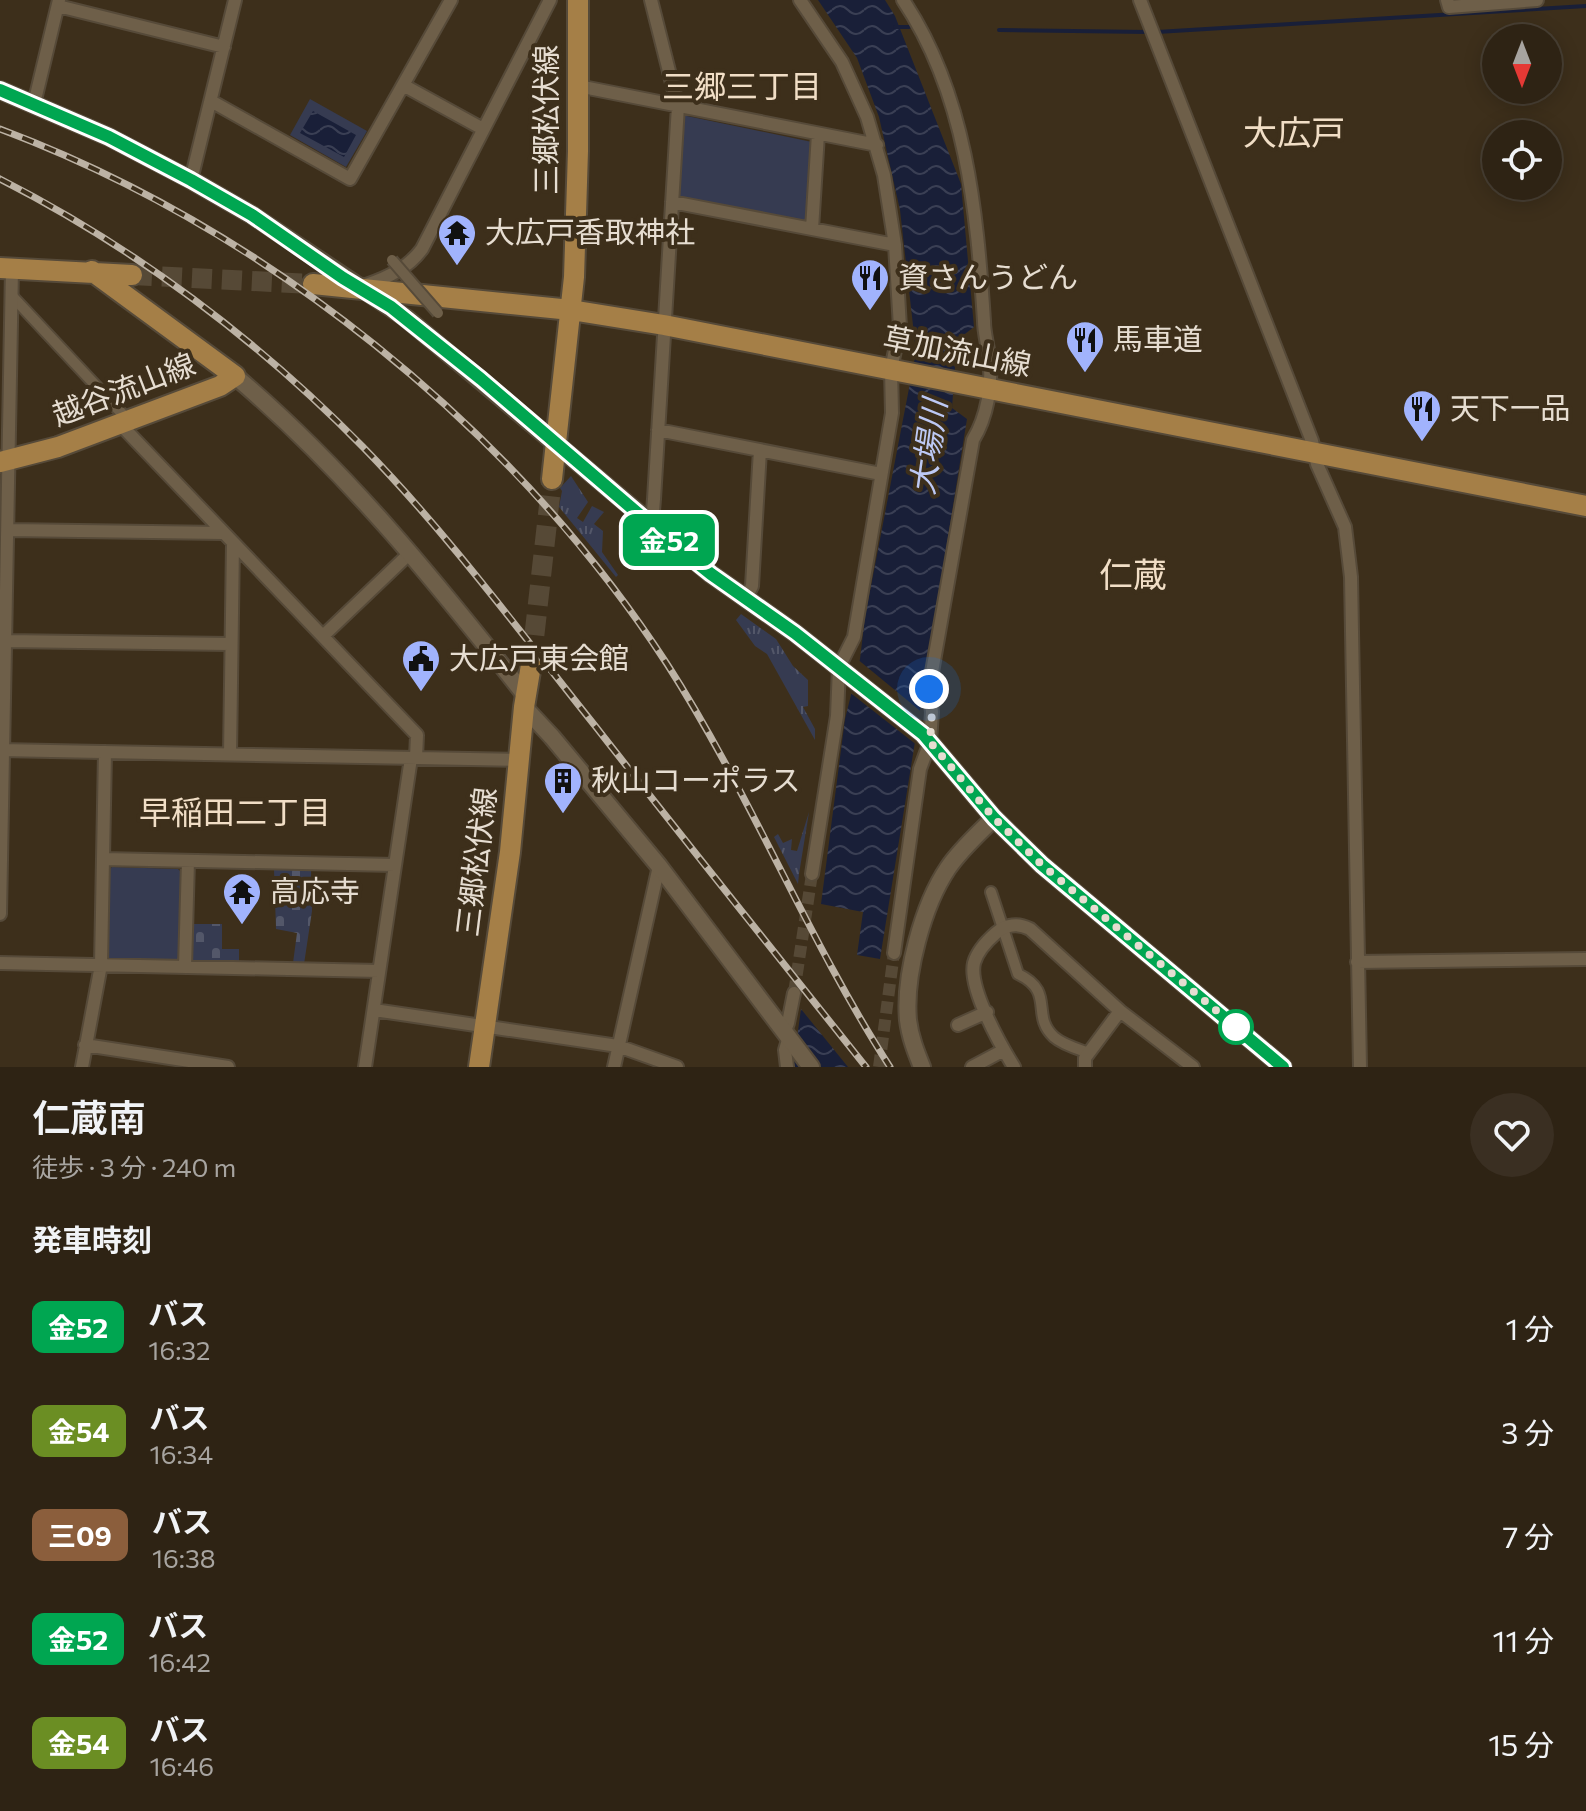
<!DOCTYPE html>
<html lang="ja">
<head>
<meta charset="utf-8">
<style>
  :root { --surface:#2e2314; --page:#3a2f22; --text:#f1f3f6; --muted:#a7a4a0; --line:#494034 }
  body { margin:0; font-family:Commissioner,"Noto Sans JP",sans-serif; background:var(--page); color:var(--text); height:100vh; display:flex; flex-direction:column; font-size:30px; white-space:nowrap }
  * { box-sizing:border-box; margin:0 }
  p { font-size:26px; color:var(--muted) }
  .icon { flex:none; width:44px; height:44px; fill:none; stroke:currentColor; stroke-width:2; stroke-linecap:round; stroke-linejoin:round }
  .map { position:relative; height:1067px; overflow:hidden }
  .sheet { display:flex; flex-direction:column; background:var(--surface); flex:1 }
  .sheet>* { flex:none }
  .badge { padding:0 16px; border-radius:12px; font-size:28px; line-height:52px }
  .needle { width:52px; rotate:180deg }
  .controls { position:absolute; left:1482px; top:24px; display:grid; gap:16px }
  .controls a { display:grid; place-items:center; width:80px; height:80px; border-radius:50%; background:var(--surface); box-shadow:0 4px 20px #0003,0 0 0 2px var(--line); font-size:40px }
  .you { position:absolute; width:40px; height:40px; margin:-20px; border:6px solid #fff; border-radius:50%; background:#1a73e8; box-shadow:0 0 0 12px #1a73e833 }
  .map>.badge { position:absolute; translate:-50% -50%; box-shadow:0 0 0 4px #fff }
  h2 { padding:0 32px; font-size:30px; line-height:72px }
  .round { display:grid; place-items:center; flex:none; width:84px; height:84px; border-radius:42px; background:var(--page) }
  .headline { display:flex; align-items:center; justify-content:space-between; height:136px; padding:0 32px }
  h1 { font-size:38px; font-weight:600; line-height:60px }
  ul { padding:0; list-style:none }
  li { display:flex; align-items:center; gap:24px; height:104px; padding:0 32px }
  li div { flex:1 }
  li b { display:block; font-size:30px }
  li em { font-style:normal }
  li .badge { min-width:88px; font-weight:700; text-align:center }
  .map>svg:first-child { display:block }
</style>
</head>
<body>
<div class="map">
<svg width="1586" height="1067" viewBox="0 0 1586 1067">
  <defs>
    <pattern id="grass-tufts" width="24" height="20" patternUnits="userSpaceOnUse" patternTransform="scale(2)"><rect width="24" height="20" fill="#363b51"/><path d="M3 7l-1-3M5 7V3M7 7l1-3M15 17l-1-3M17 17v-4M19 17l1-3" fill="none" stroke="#535769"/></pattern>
    <pattern id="cemetery-stones" width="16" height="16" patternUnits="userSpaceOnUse" patternTransform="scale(2)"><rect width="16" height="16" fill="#363b51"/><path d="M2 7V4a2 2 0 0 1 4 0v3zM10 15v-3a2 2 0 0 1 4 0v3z" fill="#535769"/></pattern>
    <pattern id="water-waves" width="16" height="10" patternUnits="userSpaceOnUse" patternTransform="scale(2)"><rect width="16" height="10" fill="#191f38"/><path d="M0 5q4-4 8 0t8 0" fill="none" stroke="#3a3f54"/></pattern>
  </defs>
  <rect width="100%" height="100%" fill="#3d2f1b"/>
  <path fill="url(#grass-tufts)" d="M 571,476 L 588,502 L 577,518 L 583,522 L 592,506 L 604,512 L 594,524 L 603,531 L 602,552 L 618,575 L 616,577 L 559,507 L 562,491 L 560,488 Z
    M 741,614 L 776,639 L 793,666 L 808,680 L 808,706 L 803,707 L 815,729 L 815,740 L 767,654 L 755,646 L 736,620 Z
    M 809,812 L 799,874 L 798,884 L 774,837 L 778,834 L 783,843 L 792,839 L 791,850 L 797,851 Z"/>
  <path fill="url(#cemetery-stones)" d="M 274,869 L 311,869 L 312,911 L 304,964 L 293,963 L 297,933 L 276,929 Z
    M 189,924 L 222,924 L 222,949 L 239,949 L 239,961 L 194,961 L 189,957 Z"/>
  <path fill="#363b51" d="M 310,99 L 367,131 L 346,167 L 290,135 Z
    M 682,115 L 812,142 L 807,223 L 681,199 L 678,194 Z
    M 112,867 L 178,869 L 182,873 L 180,957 L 176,961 L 110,959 L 106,955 L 109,870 Z"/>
  <path fill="url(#water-waves)" d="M 818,0 L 885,0 L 895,16 L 961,184 L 974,327 L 957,340 L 952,408 L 967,419 L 880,959 L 857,955 L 863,912 L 821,904 L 845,719 L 860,659 L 865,617 L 916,352 L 900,210 L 879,117 L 857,58 Z
    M 313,111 L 356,135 L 344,157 L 300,133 Z
    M 801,1009 L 848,1067 L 793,1067 Z"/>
  <path fill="#3d2f1b" d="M 856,658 L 924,714 L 918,746 L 848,691 Z"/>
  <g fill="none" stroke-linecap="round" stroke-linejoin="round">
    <path stroke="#191f38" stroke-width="4" d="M 895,27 L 909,27
      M 999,30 L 1148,32
      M 1157,32 L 1586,6"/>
    <path stroke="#564936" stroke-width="12" stroke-dasharray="12 6" stroke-linecap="butt" d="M 794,993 L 812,874
      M 879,1067 L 894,953"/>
    <path stroke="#564936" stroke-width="20" stroke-dasharray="20 10" stroke-linecap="butt" d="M 132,275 L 313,284
      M 531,665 L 552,479"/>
    <defs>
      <path id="pedestrian" d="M 12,296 L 128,420
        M 991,892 L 1018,974 C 1056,992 1030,1015 1054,1037 C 1063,1045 1078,1049 1089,1053"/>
      <path id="minor" d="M 651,0 L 675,95 L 675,106
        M 800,0 L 842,62 L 867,117 L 884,175 L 895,245 L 900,327 L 891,369 L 892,413 L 854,637 L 839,667 L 837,716 L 812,874
        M 1140,0 L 1312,441 L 1317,464 L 1345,527 L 1351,577 L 1360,1067
        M 1447,0 L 1449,7 L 1537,0
        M 58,6 L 224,47
        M 403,85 L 483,129
        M 578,86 L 877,145
        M 211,101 L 350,179 L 451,0
        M 34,104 L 59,0
        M 191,180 L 235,0
        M 672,202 L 895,245
        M 812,229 L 818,134
        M 366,285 C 389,277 408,268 422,249 L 550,0
        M 120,424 L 417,735 L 416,758
        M 658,430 L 881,474
        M 647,519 L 653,511 L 654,499 L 678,106
        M 8,530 L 223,533
        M 746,598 L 752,586 L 760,450
        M 323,636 L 411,552
        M 5,641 L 230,644
        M 0,750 L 519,760
        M 230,754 L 233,543
        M 103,859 L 395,865
        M 0,914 L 12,269
        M 894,953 L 920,769 L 930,742 L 932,712 L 929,689 L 973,440 C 987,417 993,384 989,358 C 988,345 984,334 984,321 C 977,211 966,94 903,0
        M 1357,962 L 1586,959
        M 0,963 L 379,971
        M 185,967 L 188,861
        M 374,1010 L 618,1046 L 677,1067
        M 958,1025 L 987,1012
        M 784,1033 L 788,1023 L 794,993
        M 85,1045 L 228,1067
        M 82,1067 L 101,965 L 105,752
        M 365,1067 L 411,758
        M 614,1067 L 659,866
        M 787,1067 L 785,1050 L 788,1040
        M 972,1067 L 1004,1050
        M 1014,1067 C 1001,1046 968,988 974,963 C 977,952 988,940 996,933 C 1006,924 1018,923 1030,929 L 1120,1011 L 1193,1067
        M 1085,1067 L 1085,1058 L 1120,1011"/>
      <path id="tertiary" d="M 0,90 L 109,137 L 191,180 L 252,215 L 406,318 L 711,574 L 795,633 L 923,734 L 994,818 L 1042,865 L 1283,1067
        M 235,376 C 347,471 435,581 526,696
        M 524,707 L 552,737 L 659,866 L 811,1067
        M 922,1067 C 916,1052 910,1037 908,1020 C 904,975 923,905 948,868 C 961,849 978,834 994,818"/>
      <path id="primary" d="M 0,268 L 132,275
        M 313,284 L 571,310 L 664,325 L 1586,506
        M 0,462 L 58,447 L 220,386 L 235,376 L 92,271
        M 552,479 L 574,277 L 578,151 L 578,0
        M 479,1067 L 510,852 L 524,707 L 531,665"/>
    </defs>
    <use href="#pedestrian" stroke="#564a39" stroke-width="14"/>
    <use href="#minor" stroke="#564a39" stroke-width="16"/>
    <use href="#tertiary" stroke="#564a39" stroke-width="20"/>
    <use href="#primary" stroke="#564a39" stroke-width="24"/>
    <use href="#pedestrian" stroke="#6e5f49" stroke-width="10"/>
    <use href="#minor" stroke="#6e5f49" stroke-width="12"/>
    <use href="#tertiary" stroke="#6e5f49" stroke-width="16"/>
    <use href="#primary" stroke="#a57f47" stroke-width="20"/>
    <defs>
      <path id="rail" d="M 0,129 C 264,228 513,427 667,664 C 750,793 807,938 890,1067
        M 0,179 C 134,247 258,340 363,447 C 448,534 520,632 596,727 C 685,841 776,954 866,1067"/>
    </defs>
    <use href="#rail" stroke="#bcb2a4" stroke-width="7"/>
    <use href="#rail" stroke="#3d2f1b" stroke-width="4" stroke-dasharray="12" stroke-linecap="butt"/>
    <defs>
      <path id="pedestrian-bridge" d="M 392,260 L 438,313"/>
    </defs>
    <use href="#pedestrian-bridge" stroke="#564a39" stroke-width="14" stroke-linecap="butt"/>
    <use href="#pedestrian-bridge" stroke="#6e5f49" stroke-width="10"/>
  </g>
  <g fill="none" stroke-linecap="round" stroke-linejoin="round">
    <defs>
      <path id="line" d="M 0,90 L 109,137 L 191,180 L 252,215 L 343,278 L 391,307 L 481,379 L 676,546 L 711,574 L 795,633 L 923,734 L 994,818 L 1042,865 L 1283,1067"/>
    </defs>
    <use href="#line" stroke="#fff" stroke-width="18"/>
    <use href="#line" stroke="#00a651" stroke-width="12"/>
    <path stroke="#e6ddd1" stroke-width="8" stroke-dasharray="0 14.4" d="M 929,689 L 932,712 L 930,742 L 994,818 L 1042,865 L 1236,1027"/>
  </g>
  <defs>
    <symbol id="temple-pin" viewBox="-11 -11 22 30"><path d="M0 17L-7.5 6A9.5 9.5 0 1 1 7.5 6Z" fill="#a1b3fd" stroke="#3d2f1b"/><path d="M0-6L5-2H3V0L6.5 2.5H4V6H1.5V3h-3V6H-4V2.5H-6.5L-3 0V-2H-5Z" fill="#111"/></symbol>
    <symbol id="restaurant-pin" viewBox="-11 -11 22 30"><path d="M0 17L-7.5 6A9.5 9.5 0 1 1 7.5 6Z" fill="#a1b3fd" stroke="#3d2f1b"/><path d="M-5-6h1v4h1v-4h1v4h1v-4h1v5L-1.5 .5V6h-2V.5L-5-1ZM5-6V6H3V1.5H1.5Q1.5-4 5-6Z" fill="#111"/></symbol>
    <symbol id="civic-pin" viewBox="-11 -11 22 30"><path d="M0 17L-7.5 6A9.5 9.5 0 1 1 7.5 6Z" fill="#a1b3fd" stroke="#3d2f1b"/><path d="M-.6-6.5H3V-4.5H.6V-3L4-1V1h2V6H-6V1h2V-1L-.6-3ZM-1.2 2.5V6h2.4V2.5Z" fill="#111"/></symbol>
    <symbol id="building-pin" viewBox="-11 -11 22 30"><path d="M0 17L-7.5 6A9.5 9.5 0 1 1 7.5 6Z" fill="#a1b3fd" stroke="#3d2f1b"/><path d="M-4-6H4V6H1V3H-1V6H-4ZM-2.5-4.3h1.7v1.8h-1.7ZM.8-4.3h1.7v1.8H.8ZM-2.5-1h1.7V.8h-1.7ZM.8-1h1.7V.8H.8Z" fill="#111"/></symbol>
  </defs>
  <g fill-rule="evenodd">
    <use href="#temple-pin" x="435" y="211" width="44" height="60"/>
    <use href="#restaurant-pin" x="848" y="256" width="44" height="60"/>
    <use href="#restaurant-pin" x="1063" y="318" width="44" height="60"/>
    <use href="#restaurant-pin" x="1400" y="387" width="44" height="60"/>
    <use href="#civic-pin" x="399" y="637" width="44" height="60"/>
    <use href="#building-pin" x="541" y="759" width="44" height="60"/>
    <use href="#temple-pin" x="220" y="870" width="44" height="60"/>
  </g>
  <circle fill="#fff" stroke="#00a651" stroke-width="4" cx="1236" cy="1027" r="16"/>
  <g text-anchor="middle" stroke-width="8" stroke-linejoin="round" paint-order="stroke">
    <g font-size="30" fill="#e6ddd1" stroke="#3d2f1b">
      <text transform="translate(547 120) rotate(-90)" y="10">三郷松伏線</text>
      <text transform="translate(957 352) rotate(11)" y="10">草加流山線</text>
      <text transform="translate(124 390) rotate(-21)" y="10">越谷流山線</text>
      <text transform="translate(477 862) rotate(-83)" y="10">三郷松伏線</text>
    </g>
    <g font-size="30" fill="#e6ddd1" stroke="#3d2f1b" text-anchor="start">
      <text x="485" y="243">大広戸香取神社</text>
      <text x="898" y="288">資さんうどん</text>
      <text x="1113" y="350">馬車道</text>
      <text x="1450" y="419">天下一品</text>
      <text x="449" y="669">大広戸東会館</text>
      <text x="591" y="791">秋山コーポラス</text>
      <text x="270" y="902">高応寺</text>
    </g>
    <g font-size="32" fill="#f1dec6" stroke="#3d2f1b">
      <text x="742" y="98">三郷三丁目</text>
      <text x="235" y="824">早稲田二丁目</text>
    </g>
    <g font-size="32" font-style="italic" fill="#bdc9f5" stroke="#3d2f1b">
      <text transform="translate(929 447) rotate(-82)" y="11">大場川</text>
    </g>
    <g font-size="34" fill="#f1dec6" stroke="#3d2f1b">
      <text x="1294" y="145">大広戸</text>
      <text x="1133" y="587">仁蔵</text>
    </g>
  </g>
</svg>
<div class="controls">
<a><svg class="needle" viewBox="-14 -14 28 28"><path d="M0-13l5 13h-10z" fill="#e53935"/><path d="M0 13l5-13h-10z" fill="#a7a4a0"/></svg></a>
<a><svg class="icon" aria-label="locate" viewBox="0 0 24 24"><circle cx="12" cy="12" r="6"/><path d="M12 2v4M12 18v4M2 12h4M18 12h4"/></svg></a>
</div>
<div class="you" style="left:929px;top:689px"></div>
<b class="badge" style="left:669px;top:540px;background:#00a651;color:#fff">金52</b>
</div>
<section class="sheet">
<div class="headline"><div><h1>仁蔵南</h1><p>徒歩 · 3 分 · 240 m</p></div><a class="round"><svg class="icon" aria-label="heart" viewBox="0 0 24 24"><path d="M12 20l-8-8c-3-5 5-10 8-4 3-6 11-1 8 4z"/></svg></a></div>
<h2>発車時刻</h2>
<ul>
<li><span class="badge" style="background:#00a651;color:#fff">金52</span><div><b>バス</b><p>16:32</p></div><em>1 分</em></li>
<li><span class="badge" style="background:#6b8e23;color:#fff">金54</span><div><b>バス</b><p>16:34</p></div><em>3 分</em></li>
<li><span class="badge" style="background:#8b5e3c;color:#fff">三09</span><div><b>バス</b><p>16:38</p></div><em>7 分</em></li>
<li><span class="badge" style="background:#00a651;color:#fff">金52</span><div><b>バス</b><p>16:42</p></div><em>11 分</em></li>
<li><span class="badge" style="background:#6b8e23;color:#fff">金54</span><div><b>バス</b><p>16:46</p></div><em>15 分</em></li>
</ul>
</section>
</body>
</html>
